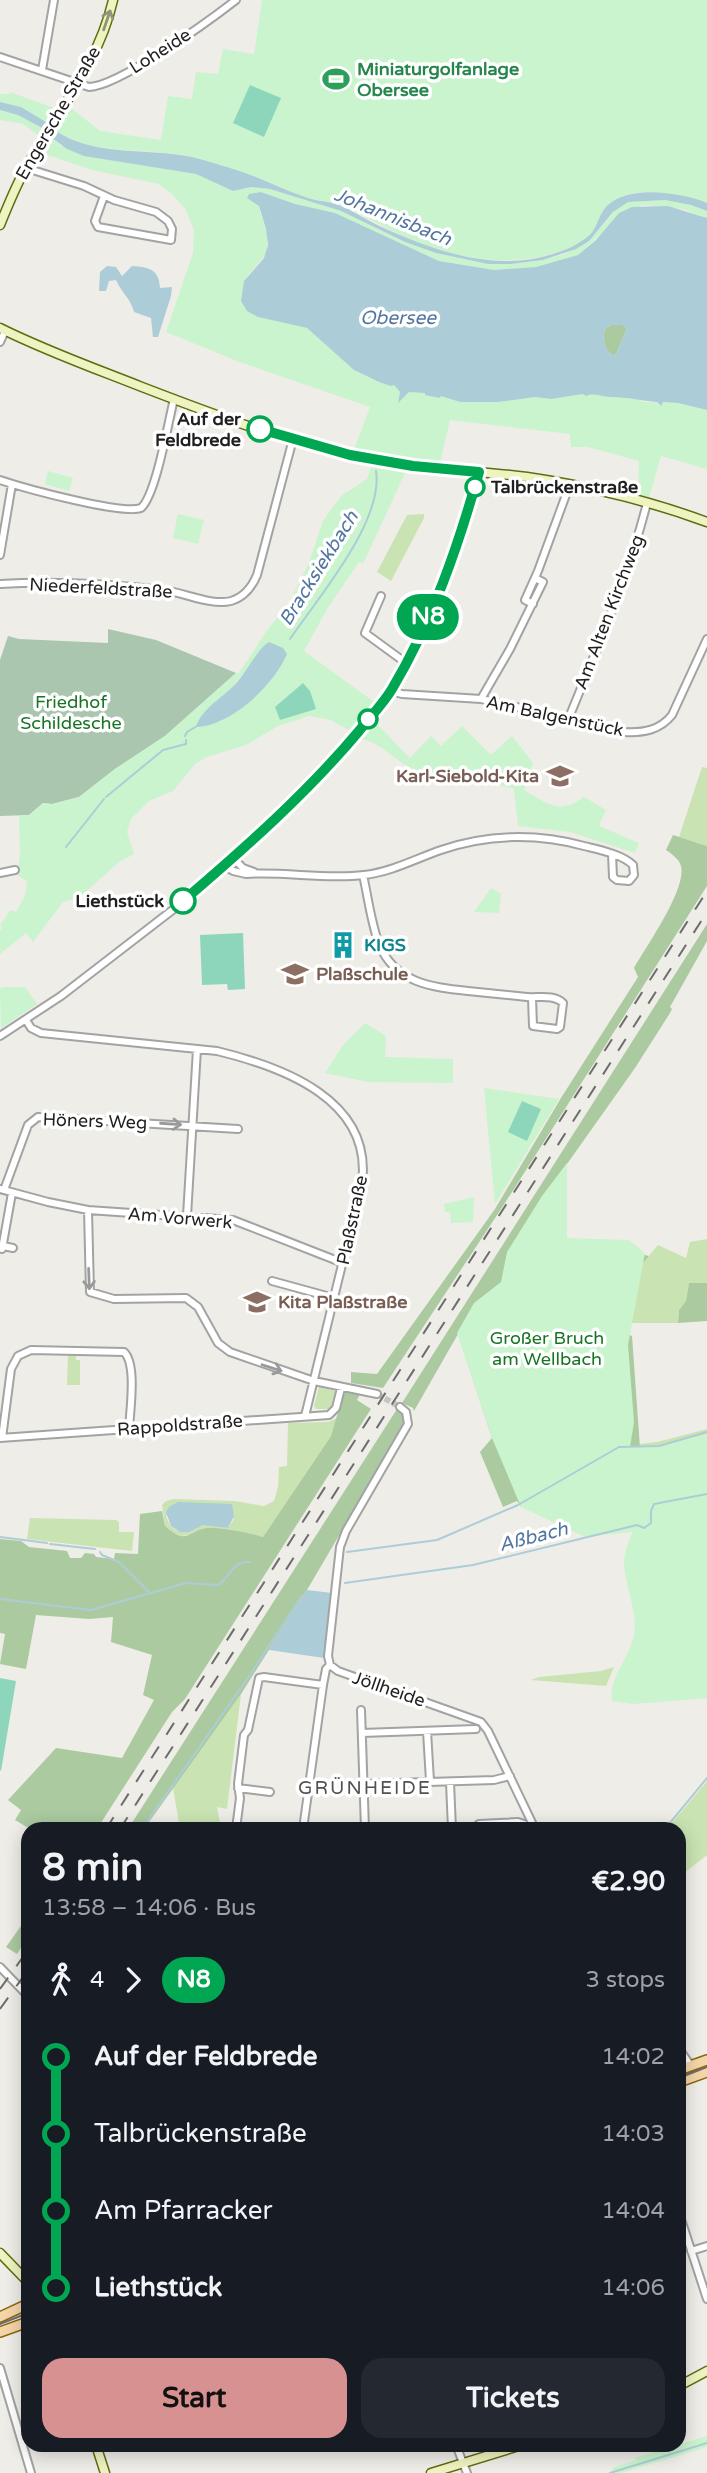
<!DOCTYPE html>
<html lang="en">
<head>
<meta charset="utf-8">
<style>
  :root { --surface:#171b24; --page:#242831; --text:#f1f3f6; --muted:#9ea1a6; --accent:#d89191 }
  body { margin:0; font-family:"Varela Round",sans-serif; background:var(--page); color:var(--text); height:100vh; display:flex; flex-direction:column; font-size:26px; white-space:nowrap }
  * { box-sizing:border-box; margin:0 }
  p { font-size:23px; color:var(--muted) }
  .icon { flex:none; width:38px; height:38px; fill:none; stroke:currentColor; stroke-width:2; stroke-linecap:round; stroke-linejoin:round }
  .map { position:relative; flex:1; overflow:hidden }
  .sheet { position:absolute; left:21px; top:1822px; width:665px; height:630px; display:flex; flex-direction:column; background:var(--surface); border-radius:21px; box-shadow:0 4px 18px #0003 }
  .sheet>* { flex:none }
  .badge { padding:0 14px; border-radius:23px; font-size:24px; line-height:46px }
  .map>.badge { position:absolute; translate:-50% -50%; box-shadow:0 0 0 4px #fff }
  .legs { display:flex; align-items:center; gap:10px; height:77px; padding:0 21px; font-size:23px }
  .legs p { margin-inline-start:auto }
  .overview { display:flex; align-items:center; justify-content:space-between; height:119px; padding:0 21px }
  h1 { font-size:38px; font-weight:800; line-height:52px }
  .button { display:flex; gap:14px; margin-top:auto; padding:14px 21px }
  .button a { flex:1; height:80px; border-radius:21px; background:var(--accent); color:#111; font-size:28px; font-weight:800; line-height:80px; text-align:center }
  .button a+a { background:var(--page); color:var(--text) }
  ul { padding:0 21px; list-style:none }
  li { display:flex; align-items:center; gap:24px; height:77px; font-size:26px }
  li i { display:grid; place-items:center; width:10px; height:100%; margin:0 9px; background:currentColor }
  li i::after { content:''; width:18px; height:18px; margin:-9px; border:5px solid; border-radius:50%; background:var(--surface) }
  li p { margin-inline-start:auto }
  li:first-child i { background:linear-gradient(#0000 50%,currentColor 0) }
  li:last-child i { background:linear-gradient(currentColor 50%,#0000 0) }
  .map>svg:first-child { display:block }
</style>
</head>
<body>
<div class="map">
<svg width="707" height="2473" viewBox="0 0 707 2473">
  <rect width="100%" height="100%" fill="#efede7"/>
  <path fill="#c9e4b2" fill-rule="evenodd" d="M 424,514 L 424,518 L 391,581 L 377,572 L 407,515 Z
    M 702,767 L 707,768 L 707,846 L 679,837 Z
    M 707,1239 L 707,1283 L 689,1283 L 686,1301 L 679,1310 L 678,1323 L 631,1323 L 642,1264 L 658,1245 L 686,1258 L 690,1242 Z
    M 68,1355 L 76,1355 L 76,1360 L 80,1360 L 80,1385 L 67,1385 Z
    M 319,1387 L 335,1391 L 335,1403 L 329,1411 L 327,1409 L 316,1409 L 314,1406 Z
    M 337,1418 L 331,1436 L 263,1537 C 252,1534 218,1526 206,1528 C 187,1531 185,1545 165,1526 L 162,1505 L 166,1501 L 174,1499 L 234,1501 L 264,1506 L 274,1501 L 278,1487 L 279,1467 L 287,1466 L 288,1423 L 328,1422 ZM 166,1516 L 234,1519 L 228,1528 C 220,1527 213,1523 204,1525 C 188,1527 175,1542 166,1516 Z
    M 707,1429 L 707,1434 L 659,1447 L 640,1448 L 640,1444 L 657,1442 Z
    M 30,1518 L 116,1520 L 119,1522 L 119,1532 L 134,1532 L 132,1551 L 27,1539 Z
    M 614,1667 L 606,1686 L 531,1680 L 539,1677 L 601,1671 Z
    M 241,1694 L 227,1809 L 217,1807 L 221,1829 L 180,1829 L 173,1788 Z
    M 707,1781 L 707,1855 L 679,1877 L 679,1829 L 667,1829 Z"/>
  <path fill="#abcaa0" d="M 611,325 L 623,325 L 627,329 L 615,356 C 604,352 602,339 605,329 Z
    M 673,835 L 707,846 L 707,886 L 503,1206 L 383,1388 L 351,1383 L 351,1372 L 377,1374 L 495,1209 L 561,1098 L 638,977 L 634,968 C 646,947 687,889 681,866 C 679,859 672,854 666,850 Z
    M 707,924 L 707,941 L 670,1007 L 672,1009 L 670,1013 L 635,1068 L 567,1164 L 567,1238 L 649,1256 L 642,1264 L 629,1335 L 632,1336 L 640,1448 L 630,1447 L 521,1507 L 517,1501 L 503,1507 L 480,1452 L 492,1438 L 458,1334 L 414,1411 L 413,1408 L 402,1403 Z
    M 689,1283 L 707,1283 L 707,1321 L 678,1323 L 679,1310 L 686,1301 Z
    M 346,1392 L 360,1394 L 357,1400 L 371,1409 L 185,1699 L 172,1712 L 97,1829 L 30,1829 L 15,1820 L 21,1810 L 8,1800 L 56,1748 L 122,1758 L 154,1700 L 143,1695 L 152,1655 L 111,1642 L 113,1617 L 89,1619 L 36,1615 L 26,1669 L 0,1664 L 5,1634 L 0,1633 L 0,1539 L 21,1541 L 29,1547 L 67,1551 L 70,1558 L 81,1558 L 85,1553 L 94,1554 L 96,1557 L 114,1559 L 115,1553 L 138,1554 L 140,1514 L 162,1511 L 165,1526 C 187,1546 187,1531 206,1528 C 218,1526 251,1533 263,1537 L 331,1436 L 343,1395 Z
    M 397,1409 L 404,1416 L 405,1423 L 307,1590 L 241,1694 L 144,1829 L 128,1829 Z
    M 28,1916 L 28,1937 L 17,1954 L 6,1947 Z"/>
  <path fill="#aac6af" d="M 108,629 L 156,640 L 236,673 L 165,736 L 115,769 L 79,797 L 52,804 L 43,803 L 29,815 L 0,816 L 0,660 L 8,636 L 19,639 L 108,643 Z"/>
  <path fill="#c9f4cd" fill-rule="evenodd" d="M 262,0 L 707,0 L 707,203 C 687,195 645,187 624,196 C 615,199 608,207 602,213 C 600,229 584,241 571,247 C 521,270 453,260 405,237 C 383,227 361,213 338,205 C 326,201 313,200 301,196 C 288,191 275,184 262,179 C 242,172 221,165 201,159 C 153,145 100,159 56,131 L 71,108 L 100,131 L 161,140 L 168,96 L 192,99 L 196,72 L 218,74 L 223,49 L 254,54 Z
    M 10,92 L 54,108 L 46,122 L 21,107 L 0,102 L 0,94 L 9,94 Z
    M 0,110 L 18,115 L 42,128 L 38,135 L 23,124 L 0,120 Z
    M 52,138 L 61,146 L 107,159 L 196,174 L 233,191 L 251,187 L 270,189 L 341,211 L 405,242 L 436,253 L 488,264 L 511,264 L 543,260 L 565,254 L 595,234 L 618,207 L 628,202 L 665,200 L 691,205 L 707,211 L 707,218 L 683,209 L 642,205 L 604,231 L 578,255 L 536,267 L 494,270 L 439,261 L 335,213 L 295,204 L 261,192 L 247,198 L 258,204 L 267,234 L 267,253 L 247,276 L 258,317 L 307,328 L 354,370 L 374,380 L 394,385 L 400,392 L 398,402 L 409,392 L 421,392 L 440,398 L 441,396 L 460,402 L 498,402 L 535,397 L 551,399 L 584,394 L 589,395 L 594,393 L 611,397 L 627,396 L 644,402 L 657,402 L 659,406 L 663,402 L 678,403 L 707,410 L 707,469 L 661,456 L 649,498 L 638,495 L 639,461 L 588,447 L 571,447 L 570,434 L 450,420 L 440,463 L 354,450 L 370,407 L 237,361 L 166,332 L 193,253 L 194,230 L 186,210 L 172,194 L 159,184 L 92,170 L 42,153 Z
    M 371,467 L 405,473 L 363,564 L 359,562 L 327,609 L 304,651 L 374,702 L 350,731 L 331,720 L 309,716 L 278,726 L 246,745 L 207,757 L 195,764 L 173,791 L 149,801 L 131,819 L 127,832 L 134,854 L 119,862 L 80,897 L 63,902 L 33,942 L 26,933 L 0,954 L 0,930 L 2,928 L 0,926 L 10,910 L 16,912 L 25,896 L 27,881 L 17,875 L 20,853 L 19,816 L 29,815 L 43,803 L 52,804 L 79,797 L 115,769 L 165,736 L 236,673 L 239,673 L 268,629 L 288,605 L 309,563 L 323,521 L 341,496 L 367,479 ZM 258,655 L 286,658 L 251,700 L 218,723 L 229,691 Z
    M 48,471 L 73,478 L 69,491 L 45,484 Z
    M 178,514 L 204,520 L 198,544 L 173,538 Z
    M 376,723 L 410,758 L 431,736 L 441,746 L 462,726 L 491,755 L 512,736 L 533,763 L 524,790 C 548,804 558,815 584,797 L 586,798 L 606,810 L 599,826 L 639,843 L 635,853 L 570,832 L 518,826 L 514,789 C 483,779 448,782 418,771 C 397,764 383,743 361,739 Z
    M 491,888 L 501,894 L 499,913 L 474,912 Z
    M 7,987 L 25,987 L 37,1004 L 1,1028 L 0,988 Z
    M 365,1023 L 386,1036 L 385,1057 L 453,1059 L 453,1083 L 368,1082 L 325,1073 L 343,1045 Z
    M 484,1088 L 559,1099 L 495,1204 Z
    M 567,1163 L 567,1238 L 629,1240 L 645,1253 L 628,1345 L 634,1422 L 630,1447 L 659,1447 L 707,1434 L 707,1698 L 633,1704 L 612,1701 C 608,1677 630,1658 634,1635 C 638,1611 625,1587 624,1563 C 624,1552 629,1542 632,1532 L 585,1537 L 521,1507 L 492,1438 L 457,1333 L 474,1303 L 501,1282 L 507,1252 L 542,1196 Z
    M 474,1197 L 473,1222 L 451,1223 L 450,1212 L 445,1212 L 444,1204 Z
    M 707,2436 L 707,2447 L 621,2473 L 614,2473 L 612,2468 L 636,2460 L 635,2458 Z"/>
  <path fill="#8dd6bc" d="M 250,85 L 281,98 L 264,137 L 233,123 Z
    M 303,683 L 310,691 L 316,709 L 280,720 L 275,707 Z
    M 243,933 L 245,989 L 228,990 L 227,984 L 202,985 L 200,935 Z
    M 522,1101 L 541,1109 L 527,1141 L 508,1132 Z
    M 0,1678 L 16,1681 L 1,1771 L 0,1770 Z"/>
  <path fill="#accdd8" fill-rule="evenodd" d="M 0,102 L 21,107 L 46,122 L 42,128 L 18,115 L 0,110 Z
    M 56,131 C 98,159 153,146 200,159 C 221,165 242,171 261,179 C 276,185 290,192 305,197 C 315,201 326,201 336,204 C 353,210 368,221 384,228 C 422,245 464,261 506,261 C 532,261 565,254 586,238 C 597,230 597,220 603,211 C 622,183 680,192 707,203 L 707,211 L 691,205 L 665,200 L 628,202 L 613,212 L 589,241 L 576,249 L 543,260 L 511,264 L 488,264 L 436,253 L 405,242 L 341,211 L 270,189 L 251,187 L 233,191 L 196,174 L 84,156 L 67,149 L 52,138 Z
    M 261,192 L 295,204 L 335,213 L 439,261 L 494,270 L 536,267 L 578,255 L 596,240 L 619,213 L 632,207 L 668,206 L 707,218 L 707,410 L 678,403 L 663,402 L 661,406 L 657,402 C 642,401 628,397 612,397 C 603,398 597,392 586,396 L 583,394 L 551,399 L 535,397 L 498,402 L 460,402 L 441,396 L 440,398 L 425,395 L 425,393 L 409,392 L 398,403 L 400,392 L 394,385 L 391,386 L 379,382 L 354,370 L 307,328 L 258,317 L 247,311 L 241,301 L 244,281 L 264,258 L 268,245 L 266,229 L 259,206 L 247,198 L 249,194 ZM 611,325 L 623,325 L 627,329 L 615,356 C 604,352 602,339 605,329 Z
    M 107,266 L 116,267 L 122,276 L 132,266 C 149,267 159,269 160,288 L 172,287 L 171,296 L 158,337 L 153,337 L 151,318 L 134,312 C 131,299 121,292 116,280 L 109,281 L 106,291 L 99,291 L 100,272 Z
    M 269,642 L 283,648 L 287,654 C 274,685 231,726 196,727 C 202,707 225,697 238,681 C 246,672 260,646 269,642 Z
    M 178,1502 L 232,1504 L 234,1516 L 228,1528 L 203,1525 L 189,1532 L 180,1532 L 171,1526 L 166,1512 L 169,1507 Z
    M 307,1590 L 332,1593 L 324,1658 L 269,1650 Z"/>
  <g fill="none" stroke-linecap="round" stroke-linejoin="round">
    <path stroke="#accdd8" stroke-width="2" d="M 290,639 C 318,598 384,521 376,471
      M 185,736 L 187,732 L 197,726
      M 106,797 L 163,750 L 186,744 L 186,740
      M 66,847 L 104,799
      M 0,1537 L 47,1543
      M 50,1544 L 95,1549
      M 100,1552 L 102,1555 L 119,1562 L 149,1592
      M 347,1552 L 437,1540 L 518,1505 L 619,1447 L 659,1446 L 707,1432
      M 345,1583 L 473,1565 L 637,1525 L 644,1528 L 651,1523 L 651,1511 L 654,1504 L 707,1494
      M 0,1599 L 91,1610 L 186,1583 L 219,1585 C 230,1576 234,1560 250,1562
      M 142,1829 L 252,1672 L 302,1595
      M 665,1829 L 707,1778
      M 610,2473 L 707,2443"/>
    <path stroke="#c5c4bf" stroke-width="6" stroke-dasharray="6 3" stroke-linecap="butt" d="M 377,1394 L 400,1407"/>
    <defs>
      <path id="street" d="M 0,57 L 89,87 C 119,86 209,21 236,0
        M 42,70 L 54,0
        M 26,168 L 84,186 L 114,200 L 156,212 L 168,221 L 172,229 L 171,240 L 98,227 L 95,221 L 104,196
        M 0,342 L 5,331
        M 0,480 C 24,488 122,515 141,508 C 156,495 168,423 174,399
        M 0,555 L 12,484
        M 0,584 C 53,581 110,584 162,590 C 184,592 210,606 231,601 C 245,597 252,587 257,575 L 293,439
        M 381,596 L 365,633 L 406,663
        M 533,604 L 525,600 L 538,571 L 570,484
        M 391,691 L 402,694 L 481,699 L 625,732 C 644,733 660,730 672,715 L 707,639
        M 481,699 L 510,649 L 543,582 L 535,578
        M 568,720 C 597,648 628,578 647,503
        M 233,858 L 243,868 L 254,872
        M 224,866 L 233,871 L 246,874 C 285,871 325,880 364,875 C 391,872 415,859 441,850 C 487,834 537,833 584,846 C 600,850 621,854 633,865 L 634,875 L 629,881 L 617,880 L 613,877 L 612,854
        M 0,873 L 15,870
        M 363,875 C 368,897 371,923 379,944 C 395,983 431,987 468,991 C 488,993 507,995 527,997 C 539,998 554,994 563,1003 L 560,1027 L 557,1029 L 533,1026 L 532,998
        M 26,1020 L 31,1028 L 41,1033 L 217,1051 C 283,1067 373,1100 362,1183 L 305,1416
        M 0,1036 L 61,996 L 179,905 L 271,823 L 344,749 L 391,691 L 426,622 L 457,546 L 479,472
        M 0,1189 L 48,1202 L 88,1210 L 233,1220 L 343,1263
        M 4,1190 L 28,1125 L 38,1117 L 238,1129
        M 88,1210 L 90,1292 L 114,1299 L 186,1298 L 198,1307 L 218,1343 L 230,1352 L 314,1381 L 377,1394
        M 187,1216 L 197,1049
        M 3,1246 L 13,1248
        M 2,1249 L 12,1193
        M 272,1281 L 334,1298
        M 400,1407 L 406,1412 L 408,1424 L 346,1531 L 340,1547 L 328,1656 L 330,1665 L 338,1671 L 481,1722 L 488,1731 L 535,1829
        M 0,1438 L 329,1415 L 336,1408 L 341,1388
        M 2,1438 L 11,1369 L 18,1356 L 31,1350 L 124,1352 C 137,1364 130,1410 129,1429
        M 361,1710 L 365,1829
        M 427,1731 L 430,1781
        M 362,1733 L 476,1729
        M 450,1782 L 452,1829
        M 363,1784 L 494,1780 L 510,1776
        M 238,1788 L 270,1792
        M 236,1829 L 240,1798 L 238,1784 L 244,1735 L 248,1730 L 259,1678 L 264,1677 L 323,1685
        M 303,1829 L 323,1685 L 326,1669 L 330,1665
        M 473,1829 L 479,1824 L 518,1822 L 527,1825
        M 0,1967 L 28,1996
        M 679,2049 L 691,2066
        M 679,2213 L 707,2299
        M 691,2251 L 707,2246
        M 0,2368 L 31,2473
        M 456,2445 L 467,2473"/>
      <path id="secondary" d="M 0,225 C 8,205 16,185 27,166 C 58,112 99,62 113,0
        M 0,328 C 46,351 94,368 142,387 C 220,417 302,448 385,462 C 432,470 480,471 527,477 C 588,486 650,501 707,522
        M 0,2253 L 28,2282
        M 679,2386 L 707,2371
        M 96,2445 L 105,2473
        M 431,2473 L 522,2445"/>
      <path id="primary" d="M 679,2070 L 707,2060
        M 679,2082 L 707,2072
        M 0,2317 L 28,2304
        M 0,2332 L 28,2322"/>
    </defs>
    <use href="#street" stroke="#a3a3a3" stroke-width="10"/>
    <use href="#secondary" stroke="#606c10" stroke-width="11"/>
    <use href="#primary" stroke="#8b6610" stroke-width="12"/>
    <use href="#street" stroke="#fff" stroke-width="6"/>
    <use href="#secondary" stroke="#eff3c1" stroke-width="8"/>
    <use href="#primary" stroke="#f3d5a8" stroke-width="9"/>
    <path stroke="#6d6d6d" stroke-width="2" d="M 679,2078 L 707,2067
      M 0,2324 L 28,2313"/>
    <path stroke="#6d6d6d" stroke-width="2" stroke-dasharray="14 14" stroke-linecap="butt" d="M 106,1829 L 707,891
      M 120,1829 L 707,912
      M 0,1989 L 28,1950
      M 0,2009 L 28,1970"/>
  </g>
  <defs><path id="oneway-shaft" d="M-6 0H5M1.5-3L5.5 0L1.5 3" fill="none" stroke-width="1.6" stroke-linecap="round" stroke-linejoin="round" transform="scale(1.75)"/></defs>
  <use stroke="#919478" href="#oneway-shaft" transform="translate(107 20) rotate(-71)"/>
  <g stroke="#9a9a9a">
    <use href="#oneway-shaft" transform="translate(171 1124) rotate(4)"/>
    <use href="#oneway-shaft" transform="translate(89 1279) rotate(88)"/>
    <use href="#oneway-shaft" transform="translate(272 1368) rotate(18)"/>
  </g>
  <g fill="none" stroke-linecap="round" stroke-linejoin="round">
    <defs>
      <path id="line-1" d="M 183,901 C 245,848 307,793 359,731 C 370,717 383,704 392,689 C 432,622 458,547 479,472 L 413,466 L 350,455 L 260,429"/>
    </defs>
    <use href="#line-1" stroke="#fff" stroke-width="16"/>
    <use href="#line-1" stroke="#00a651" stroke-width="10"/>
  </g>
  <defs>
    <symbol id="stadium-bare" viewBox="-9 -9 18 18"><path d="M0-5a6.5 5 0 1 0 0 10a6.5 5 0 1 0 0-10ZM-3.5-1.8h7v3.6h-7Z" fill="#2e9e5b" stroke="#fff" stroke-width="2.5" paint-order="stroke"/></symbol>
    <symbol id="school-bare" viewBox="-9 -9 18 18"><path d="M0-5L7-2L0 1L-7-2ZM-4 1L0 2.5L4 1V4Q0 6-4 4Z" fill="#8d6e63" stroke="#fff" stroke-width="2.5" paint-order="stroke"/></symbol>
    <symbol id="building-bare" viewBox="-9 -9 18 18"><path d="M-4-6H4V6H1V3H-1V6H-4ZM-2.5-4.3h1.7v1.8h-1.7ZM.8-4.3h1.7v1.8H.8ZM-2.5-1h1.7V.8h-1.7ZM.8-1h1.7V.8H.8Z" fill="#0f9aa8" stroke="#fff" stroke-width="2.5" paint-order="stroke"/></symbol>
  </defs>
  <g fill-rule="evenodd">
    <use href="#stadium-bare" x="317" y="60" width="38" height="38"/>
    <use href="#school-bare" x="541" y="757" width="38" height="38"/>
    <use href="#building-bare" x="324" y="926" width="38" height="38"/>
    <use href="#school-bare" x="276" y="955" width="38" height="38"/>
    <use href="#school-bare" x="238" y="1283" width="38" height="38"/>
  </g>
  <g fill="#fff" stroke="#00a651" stroke-width="3.5">
    <circle cx="260" cy="429" r="12"/>
    <circle cx="475" cy="487" r="9"/>
    <circle cx="368" cy="719" r="9"/>
    <circle cx="183" cy="901" r="12"/>
  </g>
  <g text-anchor="middle" stroke-width="7" stroke-linejoin="round" paint-order="stroke">
    <g font-size="18" fill="#1f1f1f" stroke="#fff">
      <text transform="translate(160 51) rotate(-32)" y="6">Loheide</text>
      <text transform="translate(58 113) rotate(-60)" y="6">Engersche Straße</text>
      <text transform="translate(101 588) rotate(3)" y="6">Niederfeldstraße</text>
      <text transform="translate(609 612) rotate(-69)" y="6">Am Alten Kirchweg</text>
      <text transform="translate(555 716) rotate(12)" y="6">Am Balgenstück</text>
      <text transform="translate(95 1121) rotate(2)" y="6">Höners Weg</text>
      <text transform="translate(180 1218) rotate(5)" y="6">Am Vorwerk</text>
      <text transform="translate(352 1220) rotate(-78)" y="6">Plaßstraße</text>
      <text transform="translate(180 1425) rotate(-4)" y="6">Rappoldstraße</text>
      <text transform="translate(389 1689) rotate(19)" y="6">Jöllheide</text>
    </g>
    <g font-size="18" font-weight="bold" fill="#27864d" stroke="#fff" text-anchor="start">
      <text x="357" y="75">Miniaturgolfanlage<tspan x="357" dy="21">Obersee</tspan></text>
    </g>
    <g font-size="18" font-weight="bold" fill="#1f1f1f" stroke="#fff" text-anchor="end">
      <text x="241" y="425">Auf der<tspan x="241" dy="21">Feldbrede</tspan></text>
      <text x="491" y="493" text-anchor="start">Talbrückenstraße</text>
      <text x="164" y="907">Liethstück</text>
    </g>
    <g font-size="18" fill="#177422" stroke="#fff">
      <text x="71" y="708">Friedhof<tspan x="71" dy="21">Schildesche</tspan></text>
      <text x="547" y="1344">Großer Bruch<tspan x="547" dy="21">am Wellbach</tspan></text>
    </g>
    <g font-size="18" font-weight="bold" fill="#785e54" stroke="#fff" text-anchor="start">
      <text x="539" y="782" text-anchor="end">Karl-Siebold-Kita</text>
      <text x="316" y="980">Plaßschule</text>
      <text x="278" y="1308">Kita Plaßstraße</text>
    </g>
    <g font-size="18" font-weight="bold" fill="#0d838f" stroke="#fff" text-anchor="start">
      <text x="364" y="951">KIGS</text>
    </g>
    <g font-size="19" font-style="italic" fill="#52769f" stroke="#fff">
      <text transform="translate(393 216) rotate(22)" y="7">Johannisbach</text>
      <text x="398" y="324">Obersee</text>
      <text transform="translate(318 568) rotate(-58)" y="7">Bracksiekbach</text>
      <text transform="translate(533 1536) rotate(-14)" y="7">Aßbach</text>
    </g>
    <g font-size="19" letter-spacing="2" fill="#525252" stroke="#fff">
      <text x="365" y="1794">GRÜNHEIDE</text>
    </g>
  </g>
</svg>
<b class="badge" style="left:428px;top:617px;background:#00a651;color:#fff">N8</b>
<section class="sheet">
<div class="overview"><div><h1>8 min</h1><p>13:58 – 14:06 · Bus</p></div><b>€2.90</b></div>
<div class="legs"><svg class="icon" aria-label="walk" viewBox="0 0 24 24"><circle cx="13" cy="4" r="2"/><path d="M13 8l-2 6 4 7M11 14l-3 7M7 12l3-4h3l4 4"/></svg>4<svg class="icon" aria-label="forward" viewBox="0 0 24 24"><path d="M9 5l7 7-7 7"/></svg><b class="badge" style="background:#00a651;color:#fff">N8</b><p>3 stops</p></div>
<ul>
<li><i style="color:#00a651"></i><b>Auf der Feldbrede</b><p>14:02</p></li>
<li><i style="color:#00a651"></i><span>Talbrückenstraße</span><p>14:03</p></li>
<li><i style="color:#00a651"></i><span>Am Pfarracker</span><p>14:04</p></li>
<li><i style="color:#00a651"></i><b>Liethstück</b><p>14:06</p></li>
</ul>
<div class="button"><a>Start</a><a>Tickets</a></div>
</section>
</div>
</body>
</html>
